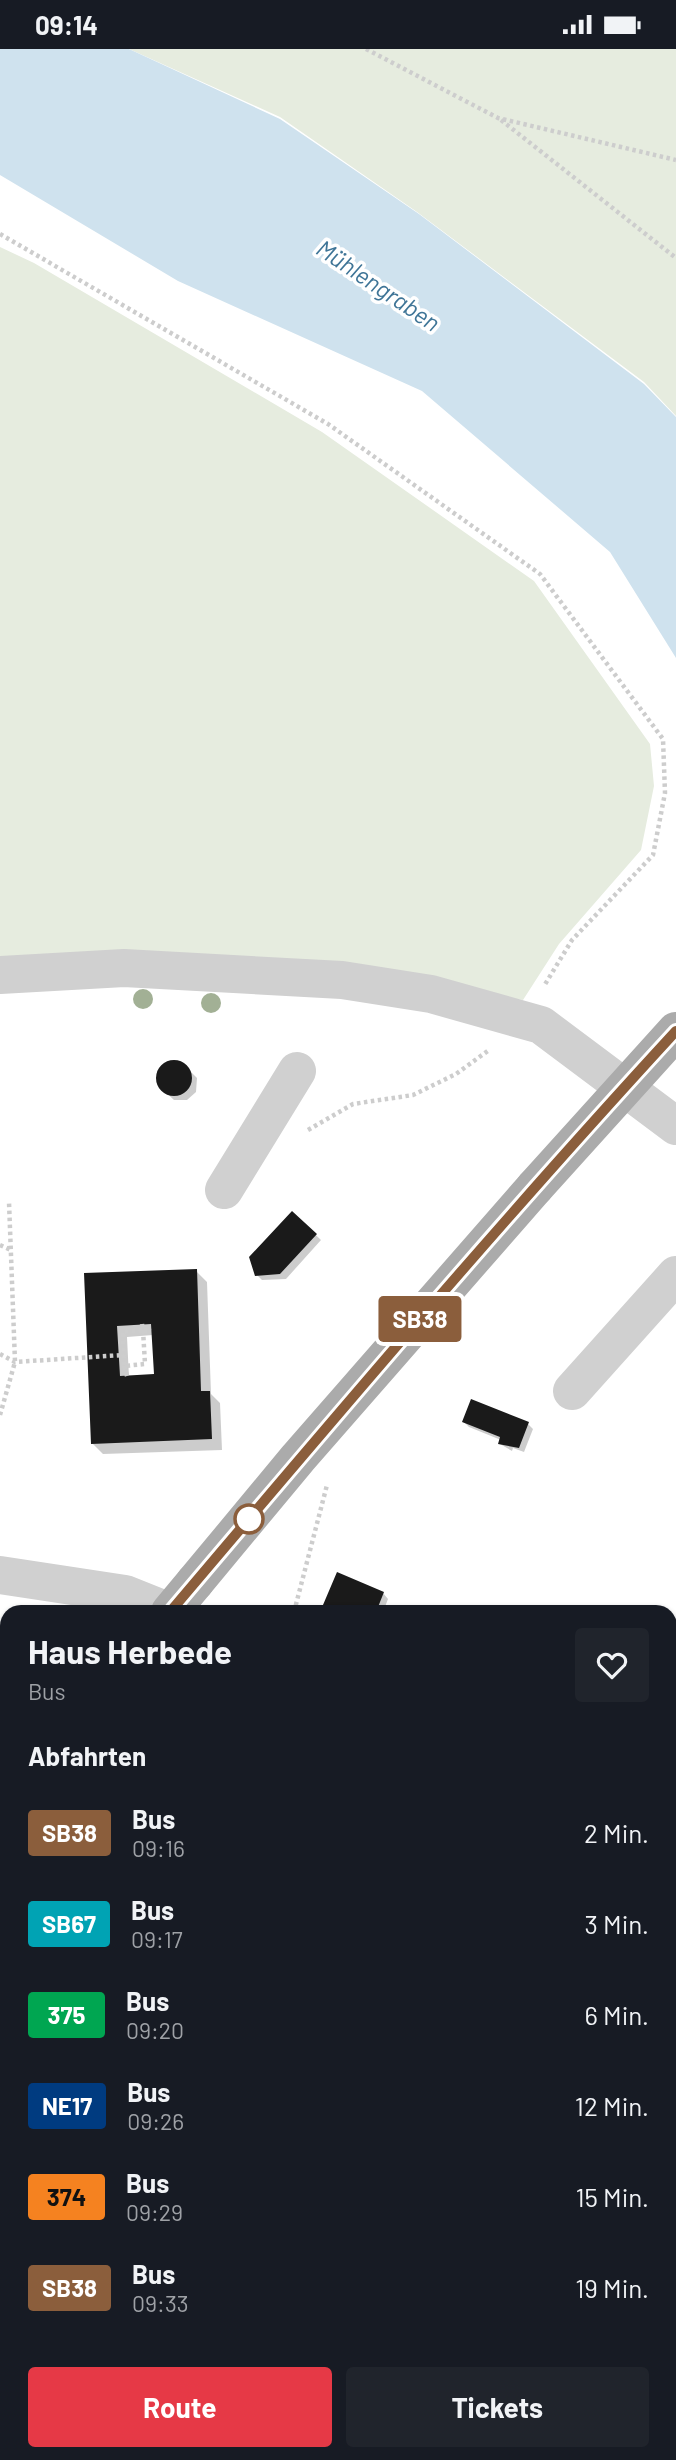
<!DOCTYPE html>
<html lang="de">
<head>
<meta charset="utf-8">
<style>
  :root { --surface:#171b24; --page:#20242c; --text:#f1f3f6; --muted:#9ea1a6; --accent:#e63946 }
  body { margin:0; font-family:Barlow,sans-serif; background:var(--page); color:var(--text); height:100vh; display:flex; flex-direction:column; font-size:26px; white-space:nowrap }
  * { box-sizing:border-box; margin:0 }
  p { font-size:23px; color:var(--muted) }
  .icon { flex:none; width:38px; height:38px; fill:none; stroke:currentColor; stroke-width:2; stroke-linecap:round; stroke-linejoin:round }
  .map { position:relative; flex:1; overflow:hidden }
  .sheet { position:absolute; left:0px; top:1556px; width:677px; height:856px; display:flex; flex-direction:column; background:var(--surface); border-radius:21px 21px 0 0; box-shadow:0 2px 5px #0004 }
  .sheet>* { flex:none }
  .badge { padding:0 14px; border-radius:5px; font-size:24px; line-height:46px }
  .map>.badge { position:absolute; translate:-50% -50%; box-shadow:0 0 0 4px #fff }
  h2 { padding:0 28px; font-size:26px; line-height:63px }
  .round { display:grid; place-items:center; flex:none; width:74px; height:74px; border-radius:7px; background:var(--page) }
  .headline { display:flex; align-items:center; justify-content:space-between; height:119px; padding:0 28px }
  h1 { font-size:33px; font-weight:700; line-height:52px }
  .cta { display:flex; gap:14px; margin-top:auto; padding:14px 28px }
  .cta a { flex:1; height:80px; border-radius:7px; background:var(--accent); color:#fff; font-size:28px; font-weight:700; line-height:80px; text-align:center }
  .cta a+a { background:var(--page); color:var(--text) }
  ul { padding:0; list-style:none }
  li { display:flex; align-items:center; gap:21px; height:91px; padding:0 28px }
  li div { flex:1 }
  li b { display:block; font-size:26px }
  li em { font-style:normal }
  li .badge { min-width:77px; font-weight:700; text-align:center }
  .status { display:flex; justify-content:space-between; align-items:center; height:49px; padding:0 35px; background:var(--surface); direction:ltr }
  .status svg { height:19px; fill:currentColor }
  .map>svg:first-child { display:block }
</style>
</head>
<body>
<div class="status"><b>09:14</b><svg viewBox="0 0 49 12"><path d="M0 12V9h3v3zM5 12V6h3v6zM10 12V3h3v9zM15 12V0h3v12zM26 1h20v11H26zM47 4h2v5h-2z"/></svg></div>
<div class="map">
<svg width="676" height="2411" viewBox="0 0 676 2411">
  <rect width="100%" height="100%" fill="#fff"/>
  <path fill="#e6ecdf" d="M 129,0 L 676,0 L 676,367 L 644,333 L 417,163 L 280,68 Z
    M 0,198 L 34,214 L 322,383 L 534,532 L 650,695 L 654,737 L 641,801 L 559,895 L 523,951 L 346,924 L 0,909 Z"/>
  <path fill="#cfe2ee" d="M 0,0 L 129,0 L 280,70 L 419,165 L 644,335 L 676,368 L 676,609 L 610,503 L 422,342 L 178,232 L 0,126 Z"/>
  <path fill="#0003" fill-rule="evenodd" d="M 168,1013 L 181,1013 L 197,1029 L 196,1043 L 187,1051 L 174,1051 L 158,1036 L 157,1022 Z
    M 293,1164 L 321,1191 L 286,1230 L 262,1231 L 257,1226 Z
    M 196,1222 L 207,1233 L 211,1345 L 220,1354 L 222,1401 L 103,1405 L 92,1394 L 86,1226 ZM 153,1286 L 156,1326 L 129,1328 L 127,1288 Z
    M 464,1373 L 528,1375 L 533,1380 L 524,1403 L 513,1399 L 512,1402 L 500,1395 L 501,1391 L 469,1378 Z
    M 383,1544 L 388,1550 L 383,1563 L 322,1563 Z
    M 0,1958 L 7,1959 L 7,2015 L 0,2014 Z
    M 676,1999 L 676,2075 L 671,2077 L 674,2084 L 670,2086 L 670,2000 Z
    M 357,2404 L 362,2410 L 374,2404 L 438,2404 L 441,2411 L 246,2411 Z
    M 505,2404 L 533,2404 L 518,2411 L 512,2411 Z"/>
  <path fill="#1a1a1a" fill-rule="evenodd" d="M156 1029a18 18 0 1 1 36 0a18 18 0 1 1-36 0Z
    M 292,1162 L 317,1185 L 280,1225 L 255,1227 L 249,1208 Z
    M 197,1220 L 201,1342 L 210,1342 L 212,1390 L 91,1395 L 84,1224 ZM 151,1275 L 154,1325 L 120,1327 L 117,1277 Z
    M 471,1350 L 529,1373 L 519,1399 L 498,1395 L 500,1388 L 462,1373 Z
    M 337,1523 L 384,1543 L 376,1563 L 320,1563 Z
    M 0,1956 L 7,1957 L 7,2011 L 0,2010 Z
    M 676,1997 L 676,2060 L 670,2062 L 670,1999 Z
    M 7,2143 L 7,2161 L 0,2156 Z
    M 7,2161 L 7,2191 L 0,2182 L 0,2171 Z
    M 34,2404 L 103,2404 L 106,2408 L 104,2411 L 29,2411 Z
    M 249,2404 L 358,2404 L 360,2409 L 370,2404 L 431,2404 L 434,2411 L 244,2411 Z
    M 542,2404 L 562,2404 L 565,2411 L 528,2411 Z
    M 647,2404 L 653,2411 L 632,2411 Z"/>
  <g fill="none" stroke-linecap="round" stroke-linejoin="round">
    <path stroke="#cdcdcd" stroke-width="4.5" stroke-dasharray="3.5 3.5" stroke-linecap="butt" d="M 366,0 L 498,69 L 676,111
      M 501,71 L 676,209
      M 0,185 L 328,375 L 540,525 L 663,690 L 665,744 L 653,806 L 572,891 L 544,937
      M 308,1081 L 353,1055 L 413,1046 L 456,1025 L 489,1001
      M 0,1196 L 11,1201
      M 142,1275 L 143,1281 L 151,1282
      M 143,1281 L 145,1315 L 124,1317 L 123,1283 Z
      M 0,1305 L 15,1313 L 123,1306
      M 124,1317 L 127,1327
      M 0,1366 L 15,1313 L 9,1153
      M 294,1563 L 327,1436"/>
    <path stroke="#d0d0d0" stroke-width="38" d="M 0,926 L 124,919 L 342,931 L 431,945 L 541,976 L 676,1077
      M 224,1141 L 297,1022
      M 572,1342 L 676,1226
      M 0,1526 L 125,1545 L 170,1563
      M 670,1781 L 676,1783
      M 670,1965 L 676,1963
      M 0,2399 L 7,2391
      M 472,2404 L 474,2411
      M 182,2411 L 186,2404"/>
    <path stroke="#ababab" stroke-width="38" d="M 195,1533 L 298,1409 L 535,1138
      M 0,1762 L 7,1754"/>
    <path stroke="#888" stroke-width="5" stroke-dasharray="7 5" stroke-linecap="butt" d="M 0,1719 L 7,1720
      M 670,1854 L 676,1856"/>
    <path stroke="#ababab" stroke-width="38" d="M 535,1138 L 676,982
      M 170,1563 L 195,1533"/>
  </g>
  <g fill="#a2b095">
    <circle cx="143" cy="950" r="10"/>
    <circle cx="211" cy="954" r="10"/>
  </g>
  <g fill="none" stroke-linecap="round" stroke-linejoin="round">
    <defs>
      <path id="line" d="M 170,1563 C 336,1367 502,1171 676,982"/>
    </defs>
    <use href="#line" stroke="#fff" stroke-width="16"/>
    <use href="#line" stroke="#8b5e3c" stroke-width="10"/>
  </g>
  <circle fill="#fff" stroke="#8b5e3c" stroke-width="3.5" cx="249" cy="1470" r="14"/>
  <g text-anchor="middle" stroke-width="7" stroke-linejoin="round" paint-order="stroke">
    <g font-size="24" font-style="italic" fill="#3f7597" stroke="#fff">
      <text transform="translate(378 237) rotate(34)" y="8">Mühlengraben</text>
    </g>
  </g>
</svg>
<b class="badge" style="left:420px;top:1270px;background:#8b5e3c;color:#fff">SB38</b>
<section class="sheet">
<div class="headline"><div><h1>Haus Herbede</h1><p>Bus</p></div><a class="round"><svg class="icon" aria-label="heart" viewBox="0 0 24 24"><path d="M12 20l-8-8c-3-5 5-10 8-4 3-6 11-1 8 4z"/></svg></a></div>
<h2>Abfahrten</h2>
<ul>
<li><span class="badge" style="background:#8b5e3c;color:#fff">SB38</span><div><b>Bus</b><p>09:16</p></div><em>2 Min.</em></li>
<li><span class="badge" style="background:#00a3b4;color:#fff">SB67</span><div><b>Bus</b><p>09:17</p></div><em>3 Min.</em></li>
<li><span class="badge" style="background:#00a651;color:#fff">375</span><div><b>Bus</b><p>09:20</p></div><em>6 Min.</em></li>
<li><span class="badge" style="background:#003b80;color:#fff">NE17</span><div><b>Bus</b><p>09:26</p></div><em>12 Min.</em></li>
<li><span class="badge" style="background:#f58220;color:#111">374</span><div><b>Bus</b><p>09:29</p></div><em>15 Min.</em></li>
<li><span class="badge" style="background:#8b5e3c;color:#fff">SB38</span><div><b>Bus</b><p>09:33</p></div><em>19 Min.</em></li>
</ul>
<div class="cta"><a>Route</a><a>Tickets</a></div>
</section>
</div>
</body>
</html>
